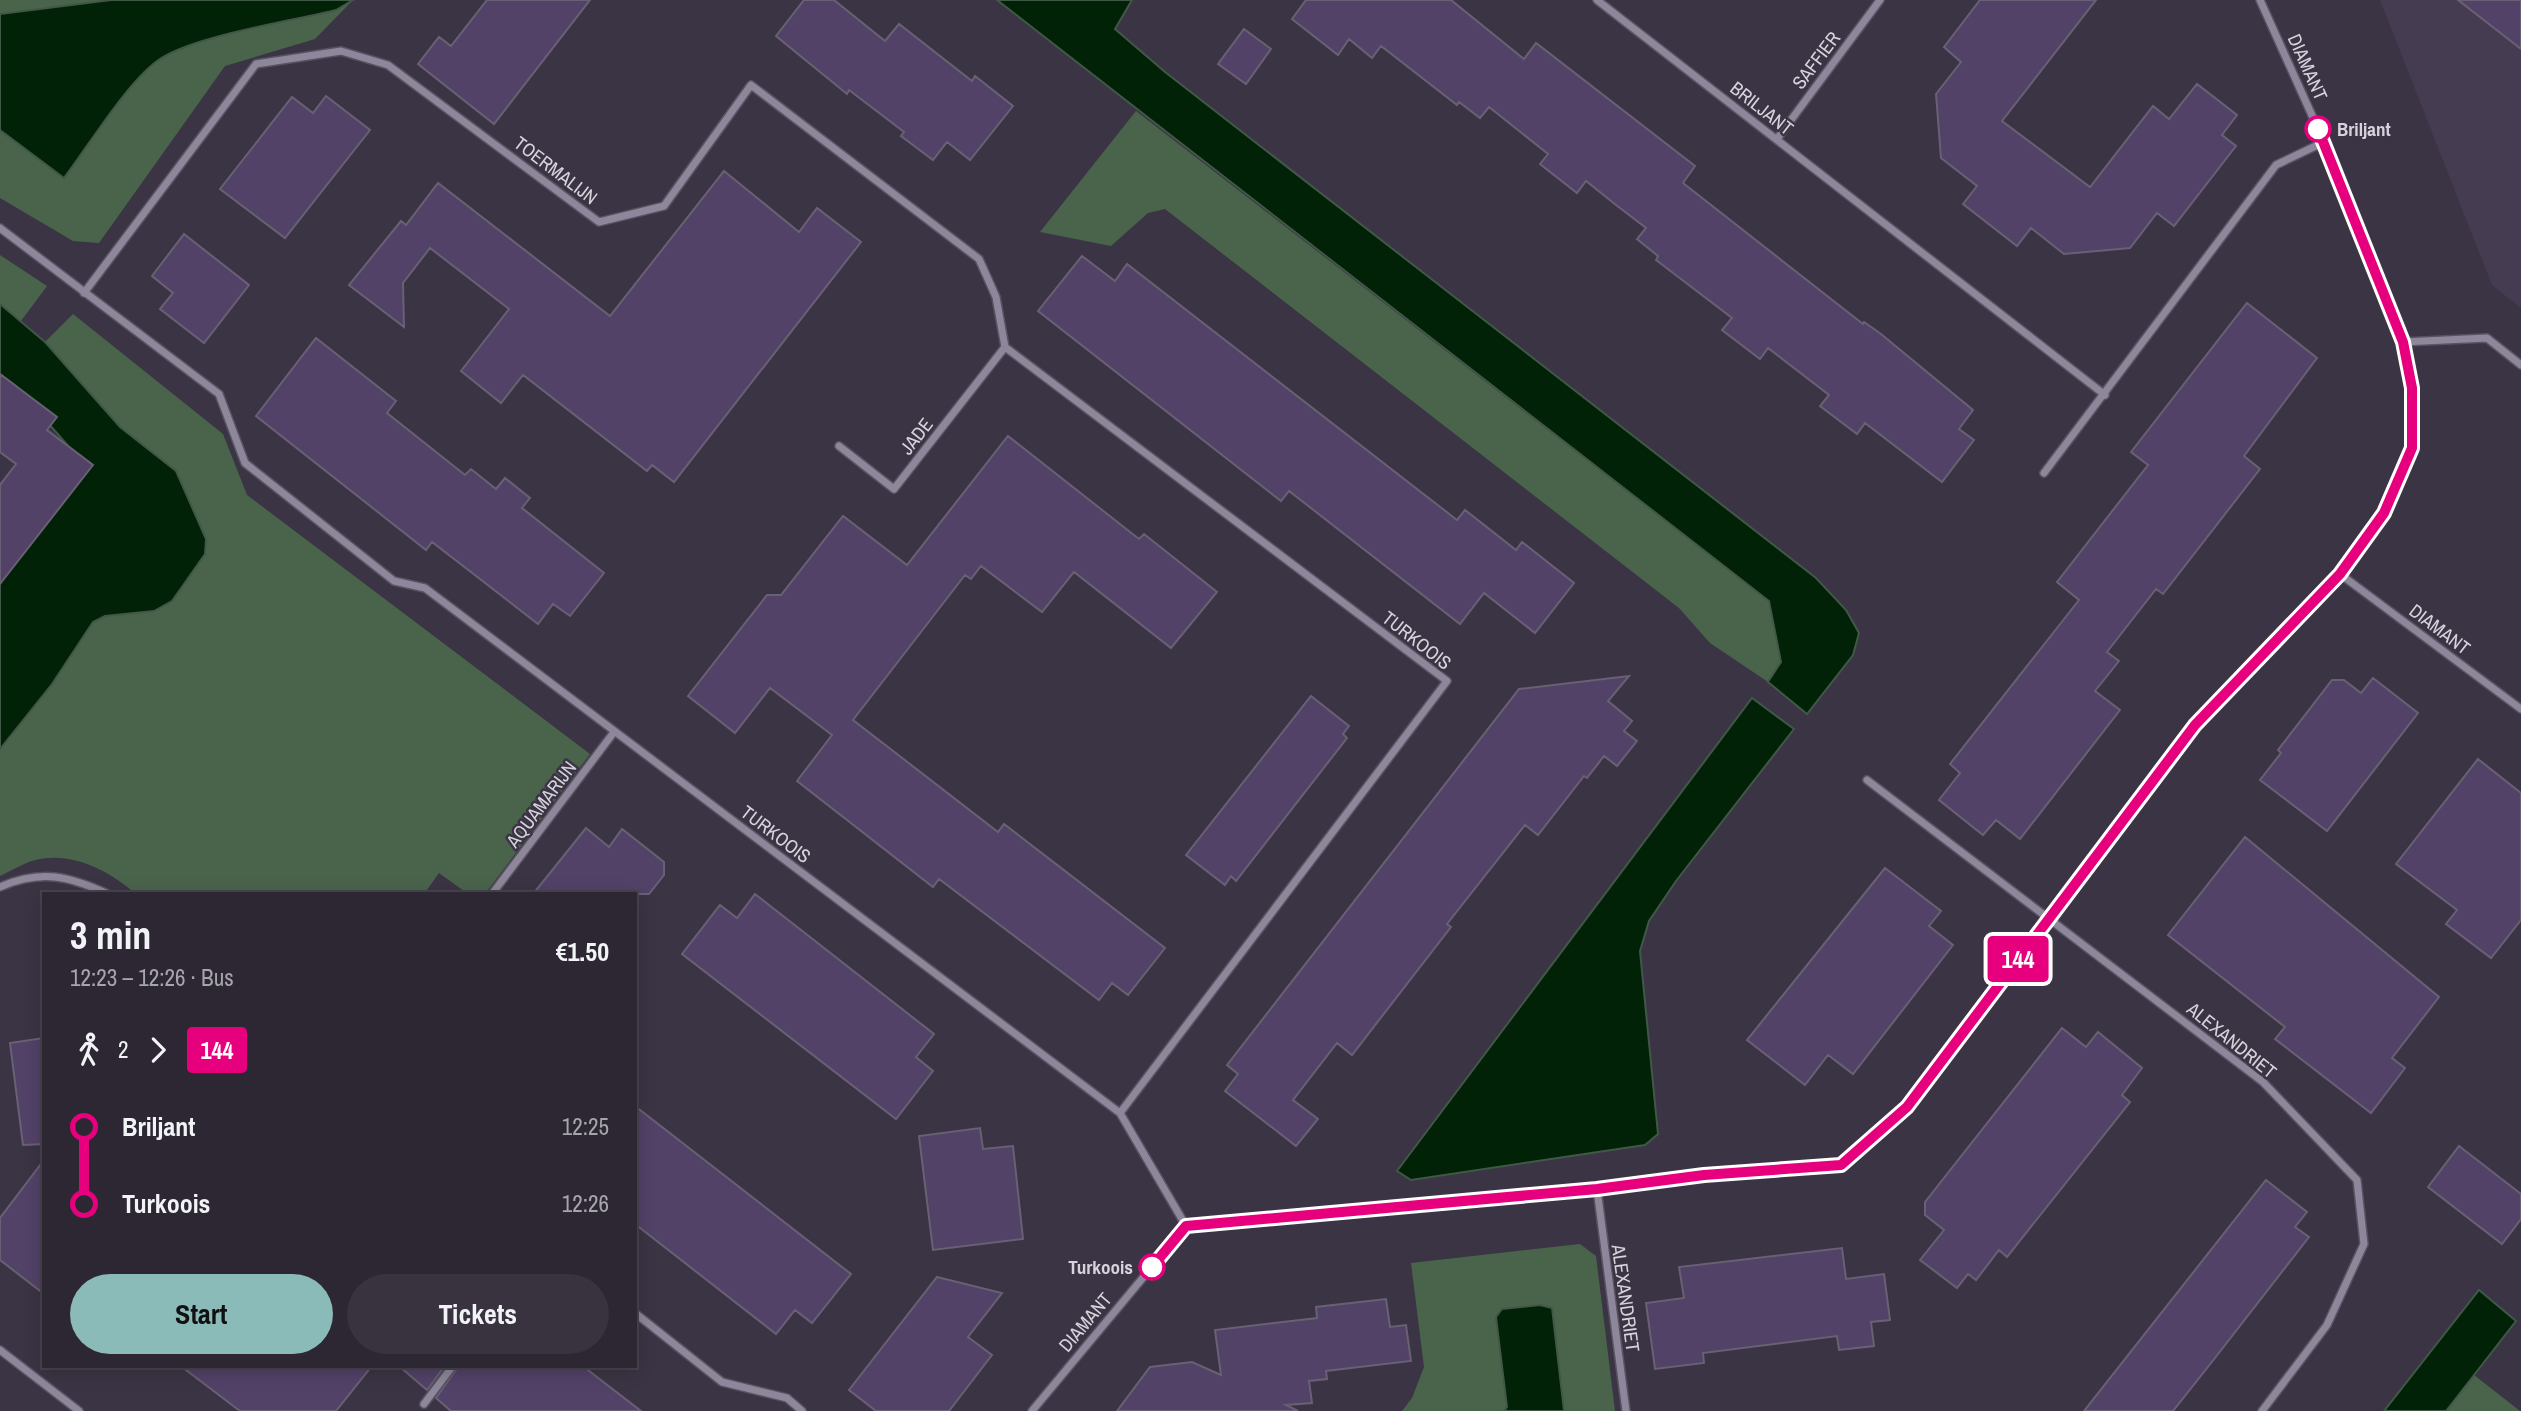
<!DOCTYPE html>
<html lang="en">
<head>
<meta charset="utf-8">
<style>
  :root { --surface:#2c2733; --page:#38333f; --text:#f1f3f6; --muted:#a6a5ac; --line:#48444e; --accent:#8bbbb9 }
  body { margin:0; font-family:"Archivo Narrow",sans-serif; background:var(--page); color:var(--text); height:100vh; display:flex; flex-direction:column; font-size:26px; white-space:nowrap }
  * { box-sizing:border-box; margin:0 }
  p { font-size:23px; color:var(--muted) }
  .icon { flex:none; width:38px; height:38px; fill:none; stroke:currentColor; stroke-width:2; stroke-linecap:round; stroke-linejoin:round }
  .map { position:relative; flex:1; overflow:hidden }
  .details { position:absolute; left:42px; top:892px; width:595px; height:476px; display:flex; flex-direction:column; background:var(--surface); border-radius:0px; box-shadow:0 4px 18px #0003,0 0 0 2px var(--line) }
  .details>* { flex:none }
  .badge { padding:0 14px; border-radius:5px; font-size:24px; line-height:46px }
  .map>.badge { position:absolute; translate:-50% -50%; box-shadow:0 0 0 4px #fff }
  .legs { display:flex; align-items:center; gap:10px; height:77px; padding:0 28px; font-size:23px }
  .legs p { margin-inline-start:auto }
  .head { display:flex; align-items:center; justify-content:space-between; height:119px; padding:0 28px }
  h1 { font-size:38px; font-weight:700; line-height:52px }
  .action { display:flex; gap:14px; margin-top:auto; padding:14px 28px }
  .action a { flex:1; height:80px; border-radius:42px; background:var(--accent); color:#111; font-size:28px; font-weight:700; line-height:80px; text-align:center }
  .action a+a { background:var(--page); color:var(--text) }
  ul { padding:0 28px; list-style:none }
  li { display:flex; align-items:center; gap:24px; height:77px; font-size:26px }
  li i { display:grid; place-items:center; width:10px; height:100%; margin:0 9px; background:currentColor }
  li i::after { content:''; width:18px; height:18px; margin:-9px; border:5px solid; border-radius:50%; background:var(--surface) }
  li p { margin-inline-start:auto }
  li:first-child i { background:linear-gradient(#0000 50%,currentColor 0) }
  li:last-child i { background:linear-gradient(currentColor 50%,#0000 0) }
  .map>svg:first-child { display:block }
</style>
</head>
<body>
<div class="map">
<svg width="2521" height="1411" viewBox="0 0 2521 1411">
  <rect width="100%" height="100%" fill="#3b3444"/>
  <path fill="#453c52" d="M 2380,0 L 2521,0 L 2521,308 L 2492,285 Z"/>
  <path fill="#4a644c" d="M 0,0 L 111,0 L 0,14 Z
    M 353,0 L 315,39 L 225,66 L 99,243 L 73,241 L 0,198 L 0,130 L 64,177 C 85,150 134,75 159,60 C 205,33 284,23 336,10 Z
    M 1136,111 L 1769,601 L 1781,663 L 1768,682 L 1710,643 L 1679,608 L 1165,209 L 1148,213 L 1111,246 L 1040,232 Z
    M 0,255 L 47,286 L 21,321 L 0,304 Z
    M 73,314 L 223,434 L 247,495 L 590,754 L 485,894 L 468,894 L 439,873 L 424,894 L 136,894 C 109,871 73,851 35,860 C 24,863 11,871 0,876 L 0,749 L 52,684 L 93,622 L 105,616 L 154,611 L 176,471 L 120,427 L 45,342 Z
    M 1580,1244 L 1596,1256 L 1615,1411 L 1564,1411 L 1552,1308 L 1504,1411 L 1402,1411 L 1412,1398 L 1424,1367 L 1411,1263 Z
    M 2474,1375 L 2520,1411 L 2446,1411 Z"/>
  <path fill="#012207" stroke="#415747" stroke-width="2" d="M 111,0 L 353,0 L 336,10 C 293,21 190,36 157,61 C 126,84 89,145 64,178 L 0,130 L 0,14 Z
    M 997,0 L 1132,0 L 1115,29 L 1165,72 L 1816,578 L 1846,610 L 1859,633 L 1853,655 L 1807,714 L 1768,682 L 1781,662 L 1769,601 Z
    M 0,304 L 45,342 L 120,427 L 176,471 L 206,539 L 205,554 L 172,601 L 154,611 L 105,616 L 93,622 L 52,684 L 0,749 L 0,584 L 83,463 L 16,386 L 0,374 Z
    M 1752,698 L 1794,729 L 1676,881 L 1649,921 L 1640,951 L 1658,1134 L 1645,1145 L 1411,1180 L 1397,1171 Z
    M 2479,1290 L 2516,1321 L 2446,1411 L 2384,1411 Z
    M 1540,1305 L 1552,1308 L 1564,1411 L 1504,1411 L 1507,1407 L 1496,1317 L 1502,1309 Z"/>
  <path fill="#524268" stroke="#686173" stroke-width="2" d="M 487,0 L 590,0 L 494,124 L 418,64 L 439,37 L 451,46 Z
    M 804,0 L 834,0 L 885,41 L 899,24 L 972,81 L 975,76 L 1013,106 L 970,160 L 947,142 L 933,160 L 901,136 L 904,132 L 849,90 L 847,94 L 776,36 Z
    M 1306,0 L 1451,0 L 1524,59 L 1536,43 L 1695,166 L 1683,183 L 1863,324 L 1864,322 L 1881,334 L 1973,410 L 1959,429 L 1974,440 L 1942,482 L 1865,423 L 1857,434 L 1820,406 L 1829,395 L 1768,348 L 1760,359 L 1722,330 L 1732,318 L 1656,260 L 1658,256 L 1637,239 L 1646,228 L 1616,205 L 1586,181 L 1577,193 L 1540,164 L 1548,154 L 1489,107 L 1480,118 L 1459,102 L 1457,105 L 1381,46 L 1372,58 L 1349,39 L 1338,55 L 1292,19 Z
    M 1980,0 L 2096,0 L 2002,121 L 2090,187 L 2153,106 L 2169,119 L 2197,84 L 2237,115 L 2222,135 L 2236,146 L 2174,226 L 2157,213 L 2130,248 L 2064,254 L 2031,228 L 2017,246 L 1963,204 L 1977,186 L 1941,158 L 1936,94 L 1961,62 L 1944,47 Z
    M 2458,0 L 2521,0 L 2521,49 Z
    M 1244,29 L 1271,49 L 1246,84 L 1218,64 Z
    M 326,96 L 370,130 L 285,238 L 220,189 L 292,97 L 313,113 Z
    M 724,171 L 799,232 L 817,208 L 861,242 L 674,482 L 652,465 L 647,471 L 523,375 L 501,403 L 461,371 L 509,309 L 430,248 L 403,283 L 404,327 L 349,285 L 401,221 L 406,225 L 438,183 L 610,316 Z
    M 184,234 L 249,285 L 204,343 L 160,309 L 173,293 L 152,276 Z
    M 1082,256 L 1115,281 L 1127,264 L 1457,520 L 1465,510 L 1516,550 L 1522,542 L 1574,583 L 1535,633 L 1484,593 L 1460,624 L 1289,491 L 1281,501 L 1038,311 Z
    M 2247,303 L 2317,358 L 2244,456 L 2260,469 L 2163,594 L 2156,589 L 2107,652 L 2119,661 L 2095,691 L 2120,710 L 2020,839 L 1996,820 L 1983,835 L 1939,800 L 1960,773 L 1950,764 L 2079,600 L 2057,582 L 2148,465 L 2131,452 Z
    M 316,338 L 396,401 L 387,413 L 465,475 L 471,469 L 496,489 L 505,478 L 530,498 L 522,508 L 604,573 L 570,616 L 553,604 L 538,624 L 432,542 L 426,550 L 256,416 Z
    M 0,374 L 57,417 L 47,430 L 93,465 L 0,584 L 0,485 L 16,464 L 0,452 Z
    M 1008,436 L 1139,539 L 1144,534 L 1217,592 L 1171,648 L 1074,572 L 1042,612 L 981,566 L 971,579 L 965,575 L 853,720 L 998,832 L 1004,824 L 1165,948 L 1128,995 L 1112,983 L 1099,1000 L 939,879 L 933,887 L 797,781 L 832,735 L 770,688 L 735,733 L 688,696 L 767,595 L 781,595 L 843,516 L 907,565 Z
    M 1629,676 L 1608,701 L 1632,721 L 1624,731 L 1637,741 L 1617,766 L 1604,756 L 1587,778 L 1584,776 L 1538,835 L 1525,825 L 1447,924 L 1451,927 L 1352,1055 L 1337,1043 L 1293,1100 L 1318,1119 L 1296,1146 L 1225,1091 L 1238,1074 L 1227,1065 L 1519,689 Z
    M 2373,678 L 2418,713 L 2327,831 L 2260,780 L 2281,753 L 2278,750 L 2332,680 L 2344,680 L 2361,693 Z
    M 1311,696 L 1349,726 L 1343,734 L 1347,738 L 1236,881 L 1231,876 L 1225,885 L 1186,855 Z
    M 2478,759 L 2521,793 L 2521,920 L 2491,958 L 2446,924 L 2457,910 L 2396,864 Z
    M 586,828 L 609,847 L 622,829 L 664,862 L 664,875 L 649,894 L 533,894 Z
    M 2245,837 L 2439,997 L 2392,1058 L 2405,1068 L 2371,1113 L 2275,1039 L 2285,1027 L 2168,935 Z
    M 1885,868 L 1941,911 L 1929,926 L 1953,945 L 1853,1074 L 1828,1055 L 1805,1085 L 1747,1040 Z
    M 755,894 L 934,1034 L 916,1057 L 933,1071 L 896,1119 L 682,954 L 720,905 L 737,918 Z
    M 2062,1028 L 2086,1047 L 2098,1032 L 2142,1068 L 2122,1095 L 2130,1102 L 2007,1257 L 1999,1250 L 1976,1280 L 1968,1274 L 1957,1288 L 1920,1260 L 1944,1230 L 1925,1215 L 1925,1202 Z
    M 44,1038 L 44,1144 L 23,1145 L 10,1043 Z
    M 635,1106 L 851,1274 L 812,1323 L 795,1310 L 776,1334 L 635,1224 Z
    M 980,1128 L 983,1149 L 1013,1146 L 1023,1239 L 933,1250 L 919,1136 Z
    M 2459,1146 L 2521,1194 L 2521,1219 L 2502,1244 L 2428,1187 Z
    M 44,1160 L 44,1294 L 0,1260 L 0,1218 Z
    M 2266,1180 L 2307,1212 L 2295,1227 L 2309,1237 L 2215,1358 L 2173,1411 L 2084,1411 Z
    M 1842,1248 L 1846,1279 L 1884,1274 L 1890,1320 L 1871,1322 L 1874,1346 L 1839,1350 L 1837,1336 L 1703,1353 L 1704,1363 L 1655,1369 L 1646,1303 L 1684,1298 L 1679,1267 Z
    M 937,1277 L 1002,1293 L 968,1337 L 992,1355 L 949,1411 L 876,1411 L 849,1390 Z
    M 1386,1299 L 1390,1327 L 1406,1325 L 1411,1361 L 1326,1371 L 1327,1379 L 1309,1381 L 1312,1403 L 1286,1405 L 1298,1411 L 1117,1411 L 1150,1367 L 1192,1362 L 1221,1375 L 1215,1330 L 1317,1318 L 1316,1307 Z
    M 182,1367 L 371,1367 L 336,1411 L 240,1411 Z
    M 400,1367 L 444,1367 L 427,1390 Z
    M 458,1367 L 584,1367 L 641,1411 L 451,1411 L 436,1398 Z"/>
  <g fill="none" stroke-linecap="round" stroke-linejoin="round">
    <defs>
      <path id="minor" d="M 1597,0 L 2105,395
        M 2260,0 L 2324,142 L 2403,342
        M 1777,139 L 1880,0
        M 0,228 L 219,394 L 245,463 L 394,581 L 425,588 L 1120,1113 L 1186,1226
        M 84,293 L 256,64 L 341,51 L 388,65 L 599,222 L 664,206 L 751,85 L 979,259 L 996,297 L 1005,347
        M 1005,347 L 1447,681 L 1120,1113
        M 839,446 L 894,489 L 1005,347
        M 2044,473 L 2276,165 L 2324,142
        M 2340,574 L 2521,709
        M 1867,780 L 2263,1082 L 2357,1180 L 2364,1244 L 2327,1325 L 2262,1411
        M 0,887 C 41,869 69,876 108,894
        M 492,894 L 614,732
        M 1597,1189 L 1626,1411
        M 635,1313 L 722,1382 L 787,1398 L 802,1411
        M 0,1350 L 79,1411
        M 424,1404 L 452,1367
        M 1032,1411 L 1186,1226 L 1597,1189 L 1705,1175 L 1841,1165 L 1907,1107 L 2195,725 L 2340,574 L 2384,513 L 2412,448 L 2411,388 L 2403,342 L 2487,338 L 2521,365"/>
    </defs>
    <use href="#minor" stroke="#585360" stroke-width="10"/>
    <use href="#minor" stroke="#8e869a" stroke-width="7"/>
  </g>
  <g fill="none" stroke-linecap="round" stroke-linejoin="round">
    <defs>
      <path id="line-1" d="M 1152,1267 L 1186,1226 L 1597,1189 L 1704,1175 L 1841,1165 L 1907,1107 L 2195,725 L 2340,574 L 2384,513 L 2412,448 L 2412,388 L 2403,342 L 2318,129"/>
    </defs>
    <use href="#line-1" stroke="#fff" stroke-width="16"/>
    <use href="#line-1" stroke="#e6007e" stroke-width="10"/>
  </g>
  <g fill="#fff" stroke="#e6007e" stroke-width="3.5">
    <circle cx="2318" cy="129" r="12"/>
    <circle cx="1152" cy="1267" r="12"/>
  </g>
  <g text-anchor="middle" stroke-width="5" stroke-linejoin="round" paint-order="stroke">
    <g font-size="19" fill="#d7d3dd" stroke="#3b3444">
      <text transform="translate(1816 60) rotate(-53)" y="7">SAFFIER</text>
      <text transform="translate(2308 67) rotate(66)" y="7">DIAMANT</text>
      <text transform="translate(1762 108) rotate(38)" y="7">BRILJANT</text>
      <text transform="translate(556 170) rotate(37)" y="7">TOERMALIJN</text>
      <text transform="translate(916 436) rotate(-52)" y="7">JADE</text>
      <text transform="translate(2440 629) rotate(37)" y="7">DIAMANT</text>
      <text transform="translate(1417 640) rotate(38)" y="7">TURKOOIS</text>
      <text transform="translate(541 804) rotate(-53)" y="7">AQUAMARIJN</text>
      <text transform="translate(776 834) rotate(37)" y="7">TURKOOIS</text>
      <text transform="translate(2232 1040) rotate(39)" y="7">ALEXANDRIET</text>
      <text transform="translate(1626 1298) rotate(82)" y="7">ALEXANDRIET</text>
      <text transform="translate(1085 1322) rotate(-50)" y="7">DIAMANT</text>
    </g>
    <g font-size="19" font-weight="bold" fill="#d7d3dd" stroke="#3b3444" text-anchor="start">
      <text x="2337" y="136">Briljant</text>
      <text x="1133" y="1274" text-anchor="end">Turkoois</text>
    </g>
  </g>
</svg>
<b class="badge" style="left:2018px;top:959px;background:#e6007e;color:#fff">144</b>
<section class="details">
<div class="head"><div><h1>3 min</h1><p>12:23 – 12:26 · Bus</p></div><b>€1.50</b></div>
<div class="legs"><svg class="icon" aria-label="walk" viewBox="0 0 24 24"><circle cx="13" cy="4" r="2"/><path d="M13 8l-2 6 4 7M11 14l-3 7M7 12l3-4h3l4 4"/></svg>2<svg class="icon" aria-label="forward" viewBox="0 0 24 24"><path d="M9 5l7 7-7 7"/></svg><b class="badge" style="background:#e6007e;color:#fff">144</b></div>
<ul>
<li><i style="color:#e6007e"></i><b>Briljant</b><p>12:25</p></li>
<li><i style="color:#e6007e"></i><b>Turkoois</b><p>12:26</p></li>
</ul>
<div class="action"><a>Start</a><a>Tickets</a></div>
</section>
</div>
</body>
</html>
